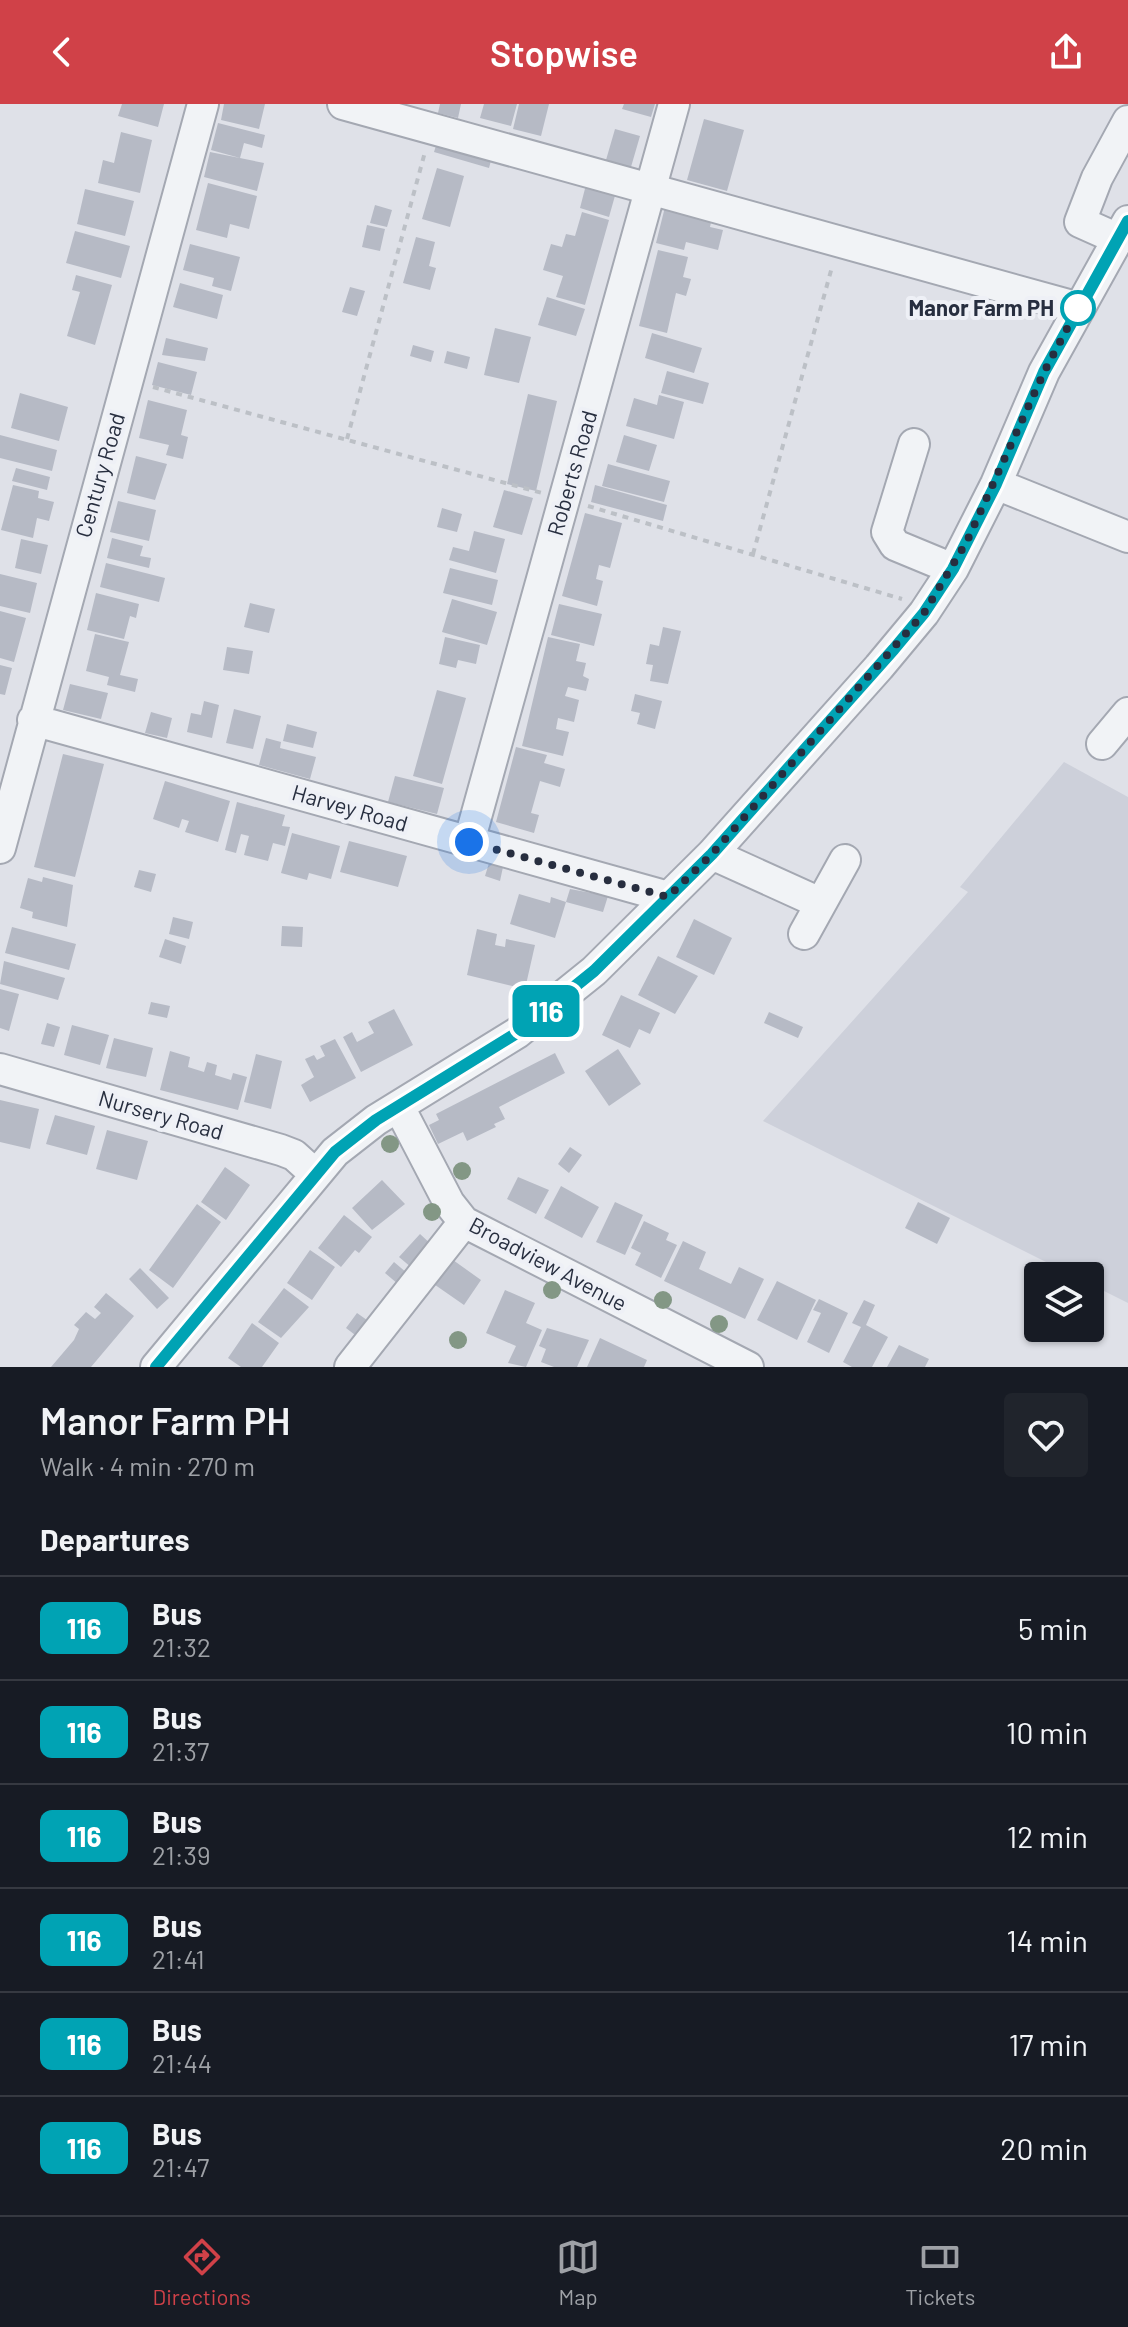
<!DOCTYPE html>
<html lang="en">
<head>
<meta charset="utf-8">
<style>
  :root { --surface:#171b24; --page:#20242c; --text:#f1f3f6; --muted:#9ea1a6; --line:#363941; --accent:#d04148 }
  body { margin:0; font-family:Barlow,sans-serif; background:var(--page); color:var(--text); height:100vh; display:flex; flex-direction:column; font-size:30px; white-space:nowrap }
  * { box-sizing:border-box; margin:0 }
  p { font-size:26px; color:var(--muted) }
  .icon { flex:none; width:44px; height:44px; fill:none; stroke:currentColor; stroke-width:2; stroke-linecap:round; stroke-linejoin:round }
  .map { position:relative; height:1263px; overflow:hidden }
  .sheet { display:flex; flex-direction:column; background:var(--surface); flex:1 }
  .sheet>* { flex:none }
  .badge { padding:0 16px; border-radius:12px; font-size:28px; line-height:52px }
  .controls { position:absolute; left:1024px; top:1158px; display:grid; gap:16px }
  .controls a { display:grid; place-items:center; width:80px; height:80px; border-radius:8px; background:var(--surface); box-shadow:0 2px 6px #0004; font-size:40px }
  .you { position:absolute; width:40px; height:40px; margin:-20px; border:6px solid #fff; border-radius:50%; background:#1a73e8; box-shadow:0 0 0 12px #1a73e833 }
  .map>.badge { position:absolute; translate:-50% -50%; box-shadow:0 0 0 4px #fff }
  h2 { padding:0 40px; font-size:30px; line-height:72px }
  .round { display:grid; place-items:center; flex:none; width:84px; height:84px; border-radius:8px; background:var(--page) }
  .head { display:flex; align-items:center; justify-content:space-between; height:136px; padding:0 40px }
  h1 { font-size:38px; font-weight:600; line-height:60px }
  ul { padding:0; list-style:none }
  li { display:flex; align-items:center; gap:24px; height:104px; padding:0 40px; border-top:2px solid var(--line) }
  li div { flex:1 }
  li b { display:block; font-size:30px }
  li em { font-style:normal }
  li .badge { min-width:88px; font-weight:700; text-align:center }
  header { display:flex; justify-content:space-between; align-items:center; height:104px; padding:0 40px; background:var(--accent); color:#fff; font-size:36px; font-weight:600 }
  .dock { display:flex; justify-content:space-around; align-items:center; height:112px; border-top:2px solid var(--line); background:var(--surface); font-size:22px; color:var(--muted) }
  .dock a { display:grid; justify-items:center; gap:4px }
  .dock .current { color:var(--accent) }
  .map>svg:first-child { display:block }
</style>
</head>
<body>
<header><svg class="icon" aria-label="back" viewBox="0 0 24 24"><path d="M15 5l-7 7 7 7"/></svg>Stopwise<svg class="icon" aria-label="share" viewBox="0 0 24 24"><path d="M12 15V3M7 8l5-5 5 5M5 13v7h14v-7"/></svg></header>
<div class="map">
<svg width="1128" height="1263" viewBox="0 0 1128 1263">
  <rect width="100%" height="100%" fill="#dfe1e8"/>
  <path fill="#cdd0da" d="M 1064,658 L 1128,693 L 1128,1199 L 1090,1180 L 1090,1172 L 1074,1172 L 763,1017 L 968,788 L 960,783 Z"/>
  <path fill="#b6bac5" d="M 122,0 L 164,0 L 158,23 L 118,12 Z
    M 224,0 L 265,0 L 259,25 L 221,16 Z
    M 440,0 L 461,0 L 458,14 L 438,9 Z
    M 484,0 L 517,0 L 511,22 L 480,14 Z
    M 519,0 L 549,0 L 541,32 L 513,25 Z
    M 624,0 L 655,0 L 651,13 L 622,5 Z
    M 704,15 L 744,26 L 727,87 L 687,76 Z
    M 218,19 L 265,31 L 262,44 L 244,39 L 240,54 L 211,46 Z
    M 615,25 L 640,32 L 631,63 L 606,56 Z
    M 121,28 L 152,36 L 140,89 L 98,79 L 103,56 L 114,59 Z
    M 440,29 L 494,45 L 489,64 L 434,48 Z
    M 210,48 L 264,59 L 257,87 L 204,73 Z
    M 437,64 L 464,72 L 450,123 L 422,115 Z
    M 588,73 L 618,81 L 609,113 L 580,104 Z
    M 208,79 L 257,92 L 249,125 L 230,120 L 227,134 L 196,126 Z
    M 85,85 L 134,97 L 125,132 L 77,120 Z
    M 667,95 L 712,114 L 710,123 L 723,126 L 718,146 L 686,138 L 684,146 L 656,139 Z
    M 375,101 L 392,106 L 387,123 L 370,119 Z
    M 582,108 L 609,116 L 585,201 L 556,193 L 563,172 L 543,166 L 551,140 L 562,143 L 566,130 L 575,132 Z
    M 367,121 L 385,125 L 380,147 L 362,143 Z
    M 75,127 L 130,142 L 121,174 L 66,159 Z
    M 416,133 L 435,138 L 429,162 L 436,164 L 430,186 L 403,179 Z
    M 190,140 L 240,153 L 231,187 L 212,182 L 214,174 L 183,166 Z
    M 658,146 L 688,153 L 683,173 L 691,175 L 686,192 L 676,189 L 667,229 L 639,222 Z
    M 76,171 L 112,181 L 95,241 L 67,232 L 80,188 L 72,186 Z
    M 180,179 L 223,191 L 217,215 L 173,203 Z
    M 350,183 L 365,187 L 357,212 L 342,208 Z
    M 547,193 L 585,205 L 576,232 L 538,221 Z
    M 495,224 L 531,233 L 519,279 L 484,271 Z
    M 652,229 L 702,244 L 694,269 L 645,254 Z
    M 166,234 L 208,244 L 205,257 L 162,251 Z
    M 413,241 L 434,247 L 431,258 L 410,252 Z
    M 447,247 L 470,253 L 467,265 L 444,259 Z
    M 158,258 L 197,268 L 191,291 L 152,281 Z
    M 667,267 L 709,279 L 703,300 L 661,289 Z
    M 20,289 L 68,303 L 59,337 L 11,324 Z
    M 528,290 L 557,297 L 536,387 L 507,380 Z
    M 659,291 L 684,298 L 674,335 L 626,322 L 634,294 L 657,301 Z
    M 148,296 L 187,306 L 181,331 L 188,333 L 183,355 L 166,351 L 169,341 L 139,334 Z
    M 0,331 L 57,346 L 52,367 L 0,354 Z
    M 624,331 L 657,341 L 649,367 L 616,358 Z
    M 136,352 L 167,360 L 155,396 L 127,389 Z
    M 608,360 L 670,377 L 664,398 L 602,382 Z
    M 16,364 L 50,373 L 47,386 L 12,377 Z
    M 13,381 L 39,387 L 38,394 L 54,398 L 49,417 L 37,414 L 33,434 L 1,426 Z
    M 595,381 L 667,401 L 663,417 L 591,398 Z
    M 504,386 L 533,394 L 522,431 L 493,423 Z
    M 118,397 L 156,406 L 149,437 L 110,428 Z
    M 442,404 L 462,410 L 457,428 L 437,423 Z
    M 585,409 L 622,419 L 610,464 L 599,461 L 596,475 L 603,477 L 597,502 L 562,492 Z
    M 474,427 L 505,435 L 496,469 L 449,456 L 453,443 L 469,447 Z
    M 112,434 L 143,442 L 140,452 L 151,454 L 149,464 L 107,454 Z
    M 21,435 L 48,441 L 41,470 L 15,464 Z
    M 106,459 L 165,474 L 159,498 L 100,483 Z
    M 450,464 L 498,476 L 492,501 L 443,489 Z
    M 0,470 L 37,479 L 30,509 L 0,502 Z
    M 96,489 L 139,500 L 136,514 L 130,512 L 124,535 L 87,526 Z
    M 452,495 L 497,508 L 487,541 L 442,528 Z
    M 250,499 L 275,505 L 269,529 L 244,523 Z
    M 559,500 L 602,510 L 594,542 L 551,531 Z
    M 0,507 L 26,514 L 14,558 L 0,554 Z
    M 663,523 L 681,527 L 668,580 L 650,577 L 653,561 L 646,560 L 650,540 L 659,542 Z
    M 95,530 L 129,538 L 120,571 L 138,575 L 135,588 L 107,581 L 109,573 L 86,567 Z
    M 445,533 L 480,541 L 476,560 L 458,556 L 456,564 L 439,560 Z
    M 548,533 L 580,540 L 576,557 L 586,559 L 583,572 L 589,575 L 586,587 L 568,583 L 565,592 L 579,596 L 574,618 L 558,614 L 556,625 L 569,628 L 563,652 L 522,642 Z
    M 227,543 L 253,547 L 249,570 L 223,566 Z
    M 0,561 L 12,564 L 5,591 L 0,590 Z
    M 70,580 L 108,589 L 101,615 L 63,606 Z
    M 437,586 L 466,594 L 442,680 L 413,672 Z
    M 635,590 L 662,597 L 655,625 L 637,620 L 640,609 L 631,607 Z
    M 204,597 L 219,601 L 212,634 L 187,628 L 191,609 L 201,611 Z
    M 234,605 L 261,612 L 253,645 L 226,639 Z
    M 151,608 L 172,614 L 167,634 L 145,629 Z
    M 287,620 L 317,628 L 313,644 L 283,637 Z
    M 266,634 L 281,638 L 280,644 L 316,653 L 310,675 L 259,661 Z
    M 516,643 L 547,651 L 544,659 L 565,665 L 560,683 L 540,677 L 531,709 L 539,711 L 534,729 L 496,718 Z
    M 63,650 L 104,660 L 75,773 L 34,763 Z
    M 395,672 L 444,684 L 437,710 L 388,698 Z
    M 165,677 L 230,697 L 218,738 L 185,728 L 189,717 L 182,715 L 179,724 L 153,715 Z
    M 237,698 L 285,711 L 282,722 L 290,723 L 285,742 L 273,739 L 268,757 L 244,751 L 249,732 L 241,730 L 236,749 L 225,746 Z
    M 292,729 L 340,742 L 331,775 L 309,769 L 307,776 L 281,769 Z
    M 349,737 L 407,752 L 398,783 L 340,768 Z
    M 489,759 L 503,763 L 500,777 L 485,772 Z
    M 139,766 L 156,770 L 151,788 L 134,783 Z
    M 43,773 L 73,781 L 67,823 L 32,814 L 33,808 L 20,804 L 28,774 L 42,778 Z
    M 570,785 L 608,792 L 603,808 L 566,798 Z
    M 519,790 L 550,799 L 551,793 L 566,798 L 555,834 L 510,820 Z
    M 173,813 L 193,818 L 189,835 L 169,830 Z
    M 694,815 L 732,834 L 714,871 L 676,853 Z
    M 282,822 L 303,823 L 302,843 L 281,842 Z
    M 12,823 L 76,840 L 69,866 L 5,849 Z
    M 477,825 L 497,830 L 495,841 L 505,843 L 506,835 L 535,841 L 525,885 L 467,871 Z
    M 165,835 L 186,842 L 181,860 L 159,853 Z
    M 658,852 L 698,872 L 675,910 L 638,891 Z
    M 4,857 L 65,874 L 58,896 L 0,880 Z
    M 0,885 L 19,890 L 9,927 L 0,924 Z
    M 621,891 L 660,909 L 650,930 L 639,925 L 630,944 L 602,931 Z
    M 151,898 L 170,902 L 167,914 L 148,910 Z
    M 394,905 L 413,941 L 361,968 L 343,933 L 352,928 L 357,938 L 374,929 L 368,918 Z
    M 769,908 L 803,923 L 798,934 L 764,919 Z
    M 47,919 L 60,923 L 54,943 L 41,940 Z
    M 72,921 L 109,931 L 100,961 L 64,951 Z
    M 114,934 L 153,944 L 146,973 L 106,964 Z
    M 335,935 L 356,974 L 310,998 L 301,981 L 314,973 L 305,955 L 314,951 L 317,956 L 325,952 L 320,942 Z
    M 618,945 L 641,980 L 609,1002 L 585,967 Z
    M 170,947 L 190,953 L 188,963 L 204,968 L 207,958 L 217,961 L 215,971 L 231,976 L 233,969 L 247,973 L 238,1006 L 160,986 Z
    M 555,949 L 565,969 L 499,1003 L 505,1015 L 494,1020 L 496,1023 L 467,1037 L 463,1028 L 438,1040 L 429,1021 L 439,1016 L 436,1010 Z
    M 256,950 L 282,957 L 271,1005 L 244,998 Z
    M 0,996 L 39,1005 L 30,1045 L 0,1038 Z
    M 55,1011 L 95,1022 L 87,1051 L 46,1040 Z
    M 107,1026 L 148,1037 L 137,1076 L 96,1065 Z
    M 570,1043 L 582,1051 L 569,1069 L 558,1060 Z
    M 225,1063 L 250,1081 L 226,1116 L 201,1098 Z
    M 518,1073 L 549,1086 L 536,1110 L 507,1095 Z
    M 382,1076 L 405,1100 L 372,1126 L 352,1104 Z
    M 561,1082 L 599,1103 L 582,1134 L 544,1114 Z
    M 615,1098 L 643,1111 L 625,1151 L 596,1138 Z
    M 918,1098 L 950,1114 L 937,1140 L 905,1124 Z
    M 197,1100 L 221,1118 L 173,1184 L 149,1166 Z
    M 344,1111 L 372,1133 L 359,1149 L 355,1146 L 341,1163 L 318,1144 Z
    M 644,1117 L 669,1129 L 666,1136 L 677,1141 L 661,1174 L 635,1161 L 641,1149 L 631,1144 Z
    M 420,1130 L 433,1142 L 412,1164 L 399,1153 Z
    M 683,1137 L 706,1148 L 699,1165 L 731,1180 L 739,1163 L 764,1175 L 745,1215 L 664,1177 Z
    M 310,1146 L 335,1163 L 312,1196 L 287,1179 Z
    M 446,1151 L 481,1176 L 464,1201 L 428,1176 Z
    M 394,1158 L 407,1169 L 398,1180 L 385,1169 Z
    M 140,1164 L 169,1194 L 157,1205 L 129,1175 Z
    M 777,1177 L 816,1196 L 797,1236 L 757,1216 Z
    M 284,1184 L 309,1203 L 281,1234 L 258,1218 Z
    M 505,1186 L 535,1199 L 526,1219 L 542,1226 L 526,1263 L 508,1259 L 516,1242 L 486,1229 Z
    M 106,1189 L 134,1212 L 91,1263 L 51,1263 L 74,1236 L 79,1225 L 74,1221 L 86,1208 L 95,1215 L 101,1209 L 94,1203 Z
    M 819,1195 L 848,1209 L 829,1249 L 807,1238 L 821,1209 L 813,1206 Z
    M 864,1196 L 875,1201 L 866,1221 L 888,1233 L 872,1263 L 852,1263 L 843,1258 L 861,1223 L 852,1219 Z
    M 357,1209 L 374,1221 L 363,1237 L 346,1224 Z
    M 252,1219 L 279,1239 L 262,1263 L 241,1263 L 228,1254 Z
    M 547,1224 L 589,1236 L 577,1263 L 554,1263 L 541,1258 L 546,1245 L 539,1242 Z
    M 600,1234 L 647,1256 L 644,1263 L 587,1263 Z
    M 899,1241 L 929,1255 L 925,1263 L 887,1263 Z"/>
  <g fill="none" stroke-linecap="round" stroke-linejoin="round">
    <defs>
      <path id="minor" d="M 343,0 L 1079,204
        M 1118,135 L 1080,118 L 1097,74 L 1128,17
        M 914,340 L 887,428 L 895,441 L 953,465
        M 996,380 L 1128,433
        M 33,616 L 668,793
        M 1102,640 L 1128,609
        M 469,738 L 674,0
        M 0,744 L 203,0
        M 712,750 L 820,799
        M 804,830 L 845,756
        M 0,965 L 281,1046 L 294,1051 L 315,1070
        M 399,1003 L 449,1099 L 464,1118 L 748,1263
        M 156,1263 L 335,1048 L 376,1016 L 517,929 L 594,867 L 712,750 L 879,563 L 924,509 L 953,465 L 996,380 L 1044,268 L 1128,117
        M 350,1263 L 464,1118"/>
    </defs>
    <use href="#minor" stroke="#a4a8b2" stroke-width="34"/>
    <path stroke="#bcc0c6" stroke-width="4" stroke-dasharray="6 6" stroke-linecap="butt" d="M 153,283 L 542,389
      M 347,335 L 425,48
      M 588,402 L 902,495
      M 753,450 L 832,163"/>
    <use href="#minor" stroke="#f1f3f6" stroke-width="30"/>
  </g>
  <g fill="#839785">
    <circle cx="390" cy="1040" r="9"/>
    <circle cx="462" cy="1067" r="9"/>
    <circle cx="432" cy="1108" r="9"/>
    <circle cx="552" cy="1186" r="9"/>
    <circle cx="663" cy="1196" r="9"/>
    <circle cx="719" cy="1220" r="9"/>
    <circle cx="458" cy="1236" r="9"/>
  </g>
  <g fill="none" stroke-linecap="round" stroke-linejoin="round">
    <defs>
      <path id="line" d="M 156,1263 L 335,1048 L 376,1016 L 517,929 L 594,867 L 712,750 L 894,545 L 924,509 L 953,465 L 996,380 L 1044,268 L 1128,117"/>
    </defs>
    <use href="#line" stroke="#fff" stroke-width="18"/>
    <use href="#line" stroke="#00a3b4" stroke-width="12"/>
    <path stroke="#272e3f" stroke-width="8" stroke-dasharray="0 14.4" d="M 469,738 L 668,793 L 712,750 L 924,509 L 967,437 L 1044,268 L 1078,204"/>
  </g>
  <circle fill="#fff" stroke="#00a3b4" stroke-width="4" cx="1078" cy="204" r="16"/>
  <g text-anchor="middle" stroke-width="8" stroke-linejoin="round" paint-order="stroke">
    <g font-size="22" font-weight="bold" fill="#272e3f" stroke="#eef0f6" text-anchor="end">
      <text x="1054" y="212">Manor Farm PH</text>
    </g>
    <g font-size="22" fill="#272e3f" stroke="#eef0f6">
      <text transform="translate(572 369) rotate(-74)" y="8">Roberts Road</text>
      <text transform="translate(100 371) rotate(-74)" y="8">Century Road</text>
      <text transform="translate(350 704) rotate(16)" y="8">Harvey Road</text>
      <text transform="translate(161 1011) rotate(16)" y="8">Nursery Road</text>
      <text transform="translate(548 1160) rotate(28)" y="8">Broadview Avenue</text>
    </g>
  </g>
</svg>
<div class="controls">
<a><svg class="icon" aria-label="layers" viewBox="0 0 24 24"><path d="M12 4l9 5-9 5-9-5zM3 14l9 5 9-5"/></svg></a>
</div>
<div class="you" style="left:469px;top:738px"></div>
<b class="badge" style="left:546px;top:907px;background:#00a3b4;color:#fff">116</b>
</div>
<section class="sheet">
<div class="head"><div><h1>Manor Farm PH</h1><p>Walk · 4 min · 270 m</p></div><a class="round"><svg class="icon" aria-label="heart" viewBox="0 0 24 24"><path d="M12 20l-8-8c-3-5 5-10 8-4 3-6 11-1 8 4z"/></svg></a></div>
<h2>Departures</h2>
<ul>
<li><span class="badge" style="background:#00a3b4;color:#fff">116</span><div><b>Bus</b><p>21:32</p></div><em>5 min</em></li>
<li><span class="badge" style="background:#00a3b4;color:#fff">116</span><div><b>Bus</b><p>21:37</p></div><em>10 min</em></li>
<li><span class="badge" style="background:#00a3b4;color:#fff">116</span><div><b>Bus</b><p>21:39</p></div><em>12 min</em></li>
<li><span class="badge" style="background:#00a3b4;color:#fff">116</span><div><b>Bus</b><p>21:41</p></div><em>14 min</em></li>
<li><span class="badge" style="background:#00a3b4;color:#fff">116</span><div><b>Bus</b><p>21:44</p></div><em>17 min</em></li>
<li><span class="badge" style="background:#00a3b4;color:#fff">116</span><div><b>Bus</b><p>21:47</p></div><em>20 min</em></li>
</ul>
</section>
<nav class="dock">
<a class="current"><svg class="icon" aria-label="directions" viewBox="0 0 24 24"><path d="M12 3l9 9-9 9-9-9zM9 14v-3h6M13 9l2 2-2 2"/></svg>Directions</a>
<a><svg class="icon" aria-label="map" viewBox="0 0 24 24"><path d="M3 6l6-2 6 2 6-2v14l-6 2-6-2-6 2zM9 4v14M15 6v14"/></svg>Map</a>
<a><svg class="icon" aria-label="tickets" viewBox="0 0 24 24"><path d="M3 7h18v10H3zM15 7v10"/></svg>Tickets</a>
</nav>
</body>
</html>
